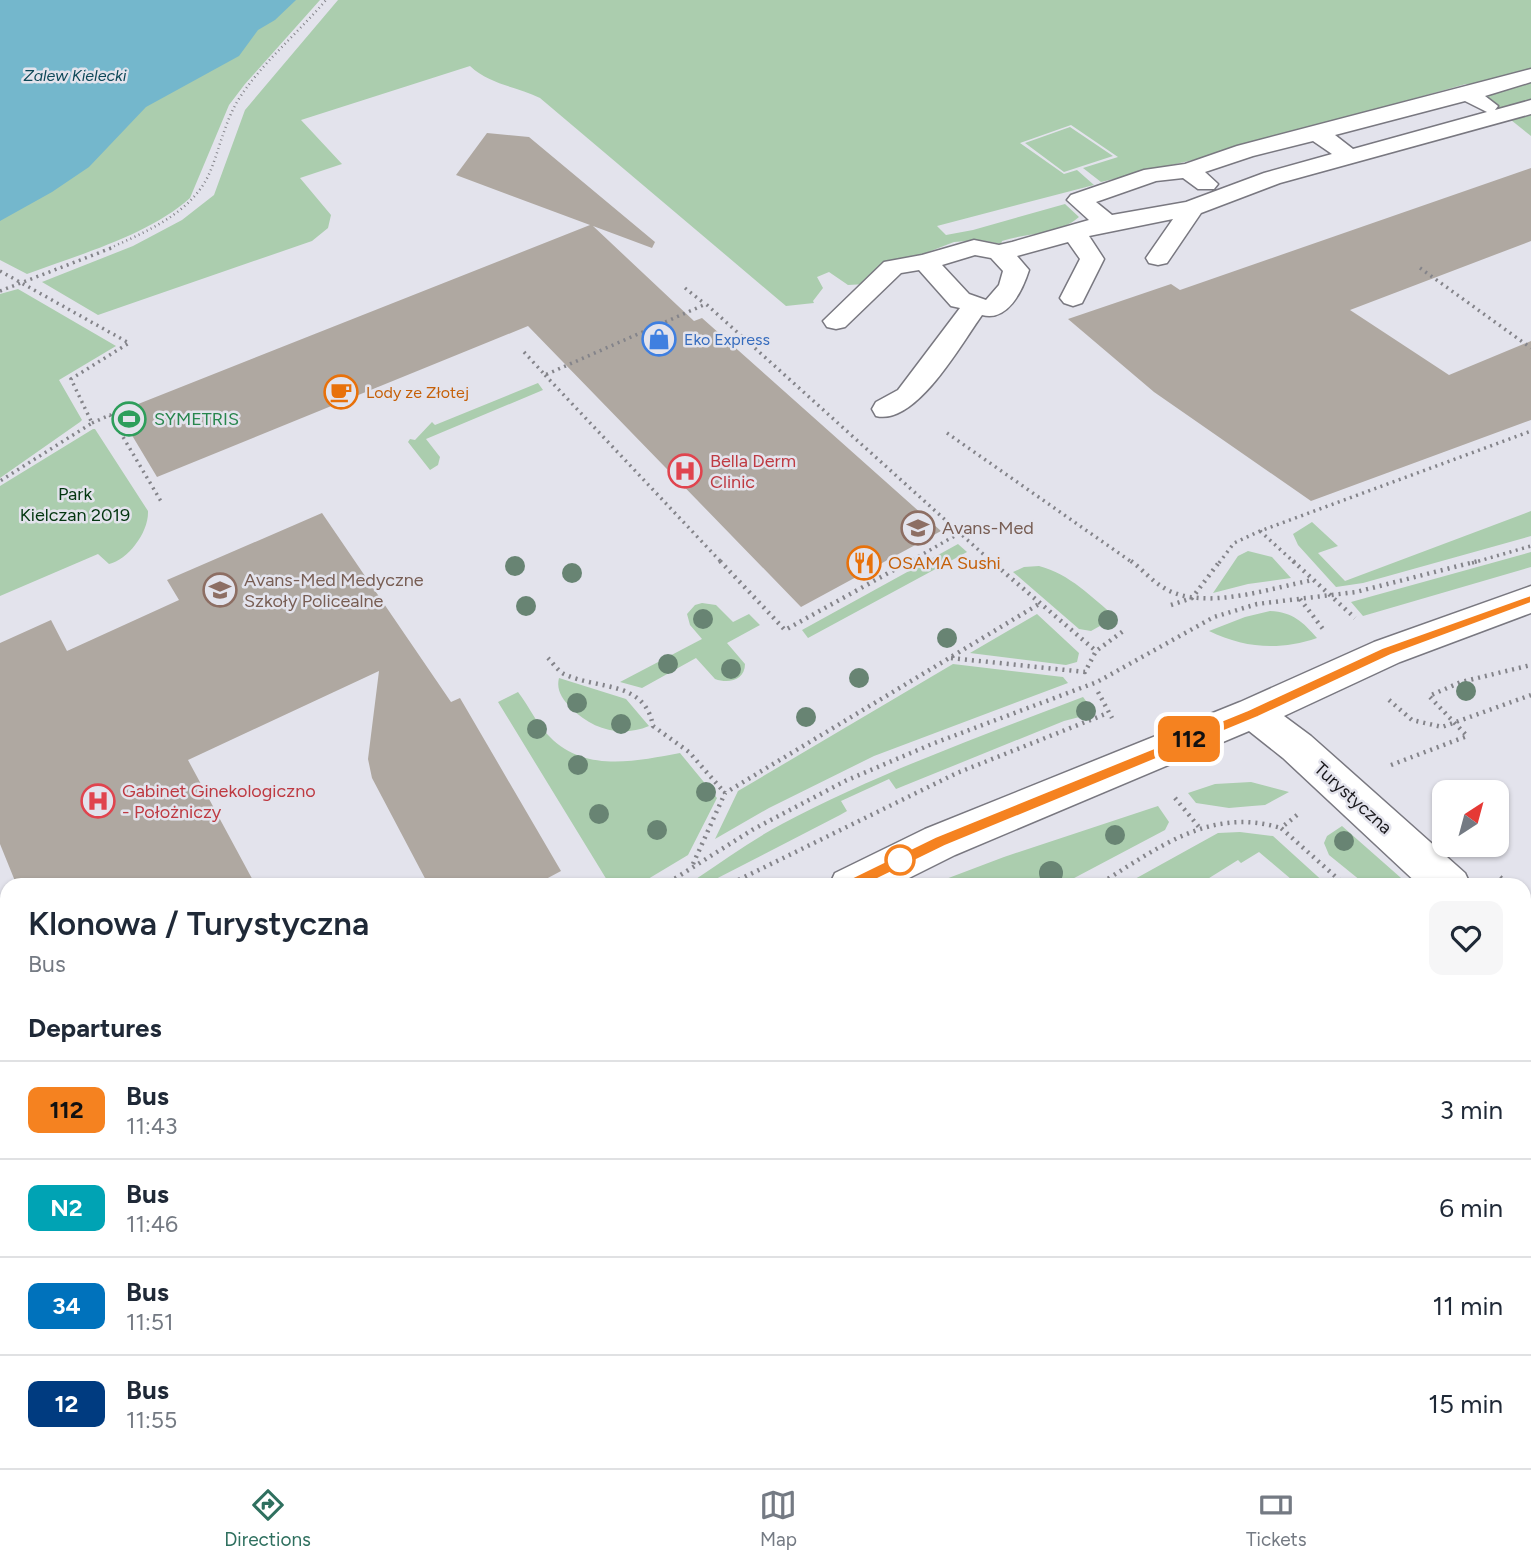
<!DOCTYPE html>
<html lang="en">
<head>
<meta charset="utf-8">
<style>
  :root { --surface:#fff; --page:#f6f6f7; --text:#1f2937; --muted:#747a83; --line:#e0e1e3; --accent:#2f705f }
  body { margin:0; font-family:Figtree,sans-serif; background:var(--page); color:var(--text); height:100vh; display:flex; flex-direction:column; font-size:26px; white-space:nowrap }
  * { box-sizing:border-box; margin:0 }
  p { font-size:23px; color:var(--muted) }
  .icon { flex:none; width:38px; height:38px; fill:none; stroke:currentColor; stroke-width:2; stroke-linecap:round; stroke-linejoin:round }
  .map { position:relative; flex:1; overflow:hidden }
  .panel { position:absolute; left:0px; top:878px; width:1531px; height:590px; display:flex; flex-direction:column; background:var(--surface); border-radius:21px 21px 0 0; box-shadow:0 2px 5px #0004 }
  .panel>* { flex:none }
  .badge { padding:0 14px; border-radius:10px; font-size:24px; line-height:46px }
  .needle { width:46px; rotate:36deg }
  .tools { position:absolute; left:1432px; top:780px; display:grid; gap:14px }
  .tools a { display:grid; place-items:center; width:77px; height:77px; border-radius:14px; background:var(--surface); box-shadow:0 2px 5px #0004; font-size:35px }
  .map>.badge { position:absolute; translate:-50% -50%; box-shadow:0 0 0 4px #fff }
  h2 { padding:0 28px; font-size:26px; line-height:63px }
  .round { display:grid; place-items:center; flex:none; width:74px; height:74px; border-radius:14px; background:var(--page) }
  .headline { display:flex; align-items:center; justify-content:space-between; height:119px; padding:0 28px }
  h1 { font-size:33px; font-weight:600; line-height:52px }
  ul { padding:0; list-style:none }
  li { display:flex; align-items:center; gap:21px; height:98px; padding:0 28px; border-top:2px solid var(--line) }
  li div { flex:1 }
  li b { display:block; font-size:26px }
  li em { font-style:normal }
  li .badge { min-width:77px; font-weight:700; text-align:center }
  .dock { display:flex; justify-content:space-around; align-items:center; height:98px; border-top:2px solid var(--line); background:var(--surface); font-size:19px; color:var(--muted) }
  .dock a { display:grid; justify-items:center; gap:4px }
  .dock .active { color:var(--accent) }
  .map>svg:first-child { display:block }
</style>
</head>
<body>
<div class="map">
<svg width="1531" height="1468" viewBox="0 0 1531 1468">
  <rect width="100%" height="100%" fill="#e3e3ec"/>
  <path fill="#abcdae" d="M 278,0 L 320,0 L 245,84 L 229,105 L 190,198 C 149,235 78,255 27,274 L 0,260 L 0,203 Z
    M 338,0 L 1531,0 L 1531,136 L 1466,84 L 1201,158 L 1101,182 L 1083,168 L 1118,157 L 1071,125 L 1020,143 L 1064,174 L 1077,170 L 1094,185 L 937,226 L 946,235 L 973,230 L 1065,204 L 1079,217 C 1057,236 1029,232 1002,241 L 1001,244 L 980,240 L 954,242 L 923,254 L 884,262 L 866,284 L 848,285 L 829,272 L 817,277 L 823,288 L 813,301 L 814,303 L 786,306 L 540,98 C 516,86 490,85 470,66 L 301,120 L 342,164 L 300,178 L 331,215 L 328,228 L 312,241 L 98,315 L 42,282 L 133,246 L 182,220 L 214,195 L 245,110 Z
    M 1070,127 L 1113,156 L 1064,172 L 1025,143 Z
    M 18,289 L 116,346 L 59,380 L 82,420 L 80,422 L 0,478 L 0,294 Z
    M 538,383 L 543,390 L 426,439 L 440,457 L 438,465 L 430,470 L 408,442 L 410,439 L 415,440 L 432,422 L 435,425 Z
    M 93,429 L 95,429 L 148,511 C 149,532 128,560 109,564 L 98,554 L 0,596 L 0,486 Z
    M 1531,511 L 1531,536 L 1363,583 L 1336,587 L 1298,545 L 1293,534 L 1312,522 L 1338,546 L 1318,553 L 1345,581 Z
    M 958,544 L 967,552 L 808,638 L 802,630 Z
    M 1248,551 L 1272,557 L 1291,578 L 1248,584 L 1213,593 L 1238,556 Z
    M 1531,552 L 1531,567 L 1363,616 L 1351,602 Z
    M 1039,566 C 1070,574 1091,597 1116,617 L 1091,631 L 1079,629 L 1013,572 L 1024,567 Z
    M 702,603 L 716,605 L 733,622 L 749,614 L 760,625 L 727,643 L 745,664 C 745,680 729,684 715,679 L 696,658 L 642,688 L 620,682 L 702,639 L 690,625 L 687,614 L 695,605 Z
    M 1270,611 C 1293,612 1303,622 1317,638 C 1279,651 1244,648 1209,631 L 1245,617 Z
    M 1037,614 L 1079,653 L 1077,662 L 1066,665 L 970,653 Z
    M 953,664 L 1063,677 L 1068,683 L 874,756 L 769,808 L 715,839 L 738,791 Z
    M 559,678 L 626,699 L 649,726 C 620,738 592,729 571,708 C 562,699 556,690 559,678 Z
    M 518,692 C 529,706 537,725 550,737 C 585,773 637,761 680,753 L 717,798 L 688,855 L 638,885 L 610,885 L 498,702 Z
    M 1083,697 L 1095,713 L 1064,721 L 896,789 L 889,779 L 841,801 L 847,811 L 840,815 L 708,883 L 696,879 C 724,860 752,840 782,824 C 878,773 981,736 1083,697 Z
    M 1251,782 L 1289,792 L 1265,805 L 1252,806 L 1229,808 L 1196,803 L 1188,793 L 1215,784 Z
    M 1158,806 L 1169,822 L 1165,830 L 1061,885 L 930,885 L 1004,857 Z
    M 1342,826 L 1409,885 L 1366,885 L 1329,855 L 1324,843 L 1327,836 Z
    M 1240,832 L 1273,836 L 1327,885 L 1298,885 L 1259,852 L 1241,863 L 1238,860 L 1198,885 L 1124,885 L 1218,833 Z
    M 670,1461 L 1093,1461 L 1085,1468 L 673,1468 Z"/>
  <path fill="#74b7cc" d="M 0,0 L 296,0 L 275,20 L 258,30 L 239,56 L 146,107 L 89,167 L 52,192 L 0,221 Z"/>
  <path fill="#afa8a1" d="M 487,133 L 529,137 L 655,242 L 652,248 L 593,226 L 694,321 L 702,318 L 941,531 L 801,607 L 528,326 L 157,477 L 118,412 L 590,225 L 456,175 Z
    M 1531,168 L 1531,241 L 1350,310 L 1449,375 L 1531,341 L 1531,420 L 1311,501 L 1154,392 L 1068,319 L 1171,284 L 1180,290 Z
    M 322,513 L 451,702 L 460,698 L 561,871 L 533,886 L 429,886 L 372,778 L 368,759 L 379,671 L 188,760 L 256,886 L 17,886 L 0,844 L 0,643 L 51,620 L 67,651 L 179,600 L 167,580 Z"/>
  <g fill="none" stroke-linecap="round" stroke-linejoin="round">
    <defs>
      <path id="lane" d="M 1531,69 L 1531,82 L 1485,96 L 1498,106 L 1495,110 L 1531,100 L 1531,114 L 1280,183 L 1201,213 L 1167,263 L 1158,265 L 1149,263 L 1146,258 L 1173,219 L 1089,236 L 1104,259 L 1082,303 L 1073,306 L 1064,303 L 1060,298 L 1080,259 L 1068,242 L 1017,256 L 1029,270 C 1022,292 1007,322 982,315 C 961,344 916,426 876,416 L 872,409 L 876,402 L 898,390 L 960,308 L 951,306 L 919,270 L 901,273 L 845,327 L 836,329 L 827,327 L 823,321 L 884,262 L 922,255 L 974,240 L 999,245 L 1012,242 L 1089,220 L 1067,200 L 1071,195 L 1144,170 L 1185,164 L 1237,146 ZM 1465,101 L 1487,112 L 1353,149 L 1335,135 ZM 1313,141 L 1332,154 L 1264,173 L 1186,202 L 1112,215 L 1096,202 L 1156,181 L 1183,178 L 1198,189 L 1214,189 L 1218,184 L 1205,172 L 1253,156 ZM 975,255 L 991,258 L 1003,271 L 999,285 L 986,300 L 969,294 L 942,265 Z"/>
      <path id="street" d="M 565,1461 L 622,1461 L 625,1468 L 568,1468 Z"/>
      <path id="secondary" d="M 1531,586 L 1531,613 L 1400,662 L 1284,716 L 1311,736 L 1465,873 L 1471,886 L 1420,886 L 1283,758 L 1249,731 L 955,855 L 893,886 L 829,886 L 835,873 L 925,829 L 1240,702 L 1374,642 Z
        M 1524,933 L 1531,935 L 1531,979 L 1524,977 Z
        M 7,1438 L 7,1461 L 46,1461 L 43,1468 L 0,1468 L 0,1441 Z"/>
    </defs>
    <use href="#lane" stroke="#797880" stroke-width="3"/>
    <use href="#street" stroke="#797880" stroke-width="3"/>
    <use href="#secondary" stroke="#797880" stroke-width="3"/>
    <path stroke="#84848a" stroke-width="2.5" stroke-dasharray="1 3.5" stroke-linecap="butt" d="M 110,248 C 150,230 196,211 212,167 C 221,143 226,119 240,97 C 264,61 298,33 326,0"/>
    <path stroke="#84848a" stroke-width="3.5" stroke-dasharray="2 4.5" stroke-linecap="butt" d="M 1420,268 L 1531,348
      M 0,271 L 129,343 L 71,379 L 92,423 L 0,481
      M 685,288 L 705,304
      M 0,291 L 114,247
      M 524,352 L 545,375 L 706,304 L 993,563
      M 545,375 L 722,563
      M 92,423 L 110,415 L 162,503
      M 947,433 L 1133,563
      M 1260,531 L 1295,563
      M 907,563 L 960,533
      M 1219,563 L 1234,543 L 1260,531 L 1531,431
      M 1472,563 L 1531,546"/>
    <path stroke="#84848a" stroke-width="4.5" stroke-dasharray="2 5" stroke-linecap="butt" d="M 720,561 L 785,630 L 910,561
      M 991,561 L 1096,651
      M 1131,561 C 1142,569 1152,581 1164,588 C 1204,612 1270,588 1313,580
      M 1293,561 L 1355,618
      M 1300,599 L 1323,629
      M 1171,605 L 1192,598 L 1220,561
      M 548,658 C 553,663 558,671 564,674 C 597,690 645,680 653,726 L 689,752 L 725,793
      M 951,658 L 1085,672 L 1096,651 L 1126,629
      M 1098,692 L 1112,718
      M 1389,700 L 1412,720 L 1442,727 L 1531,695
      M 1391,765 L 1467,736 L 1429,696 L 1461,682 L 1531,665
      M 1175,798 L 1199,827
      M 1297,815 L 1281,828 L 1346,886
      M 693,864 L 725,793 L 1039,604
      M 1500,877 L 1510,886
      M 663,886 L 752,830 L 845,781 L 932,744 L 1097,682 L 1214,617 L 1257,604 L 1356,592 L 1478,561
      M 726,886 L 957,773 L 1108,713
      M 1096,886 C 1156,850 1208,806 1281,828"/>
    <path stroke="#84848a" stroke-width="5" stroke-dasharray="2.5 7" stroke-linecap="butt" d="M 1524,1044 L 1531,1050
      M 0,1071 L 7,1090
      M 0,1374 L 7,1369
      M 278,1461 L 282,1468
      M 239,1468 L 247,1461"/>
    <use href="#lane" fill="#fff" fill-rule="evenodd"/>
    <use href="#street" fill="#fff" fill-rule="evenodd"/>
    <use href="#secondary" fill="#fff" fill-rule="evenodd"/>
  </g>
  <g fill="#688473">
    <circle cx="515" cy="566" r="10"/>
    <circle cx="572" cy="573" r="10"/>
    <circle cx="526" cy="606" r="10"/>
    <circle cx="703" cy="619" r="10"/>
    <circle cx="1108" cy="620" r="10"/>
    <circle cx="947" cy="638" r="10"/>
    <circle cx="668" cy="664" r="10"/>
    <circle cx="731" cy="669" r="10"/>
    <circle cx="859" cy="678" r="10"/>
    <circle cx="1466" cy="691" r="10"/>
    <circle cx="577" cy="703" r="10"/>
    <circle cx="1086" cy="711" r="10"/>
    <circle cx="806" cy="717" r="10"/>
    <circle cx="621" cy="724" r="10"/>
    <circle cx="537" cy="729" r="10"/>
    <circle cx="578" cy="765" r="10"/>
    <circle cx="706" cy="792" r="10"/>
    <circle cx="599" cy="814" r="10"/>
    <circle cx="657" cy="830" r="10"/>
    <circle cx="1115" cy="835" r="10"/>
    <circle cx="1344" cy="841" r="10"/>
    <circle cx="1051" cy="873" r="12"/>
  </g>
  <path fill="#f58220" stroke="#fff" stroke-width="2" d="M 1531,595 L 1531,603 L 1391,655 L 1258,717 L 945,846 L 855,890 L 845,890 L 843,886 L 845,881 L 935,837 L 1248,710 L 1382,648 Z"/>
  <defs>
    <symbol id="shop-ring" viewBox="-11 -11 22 22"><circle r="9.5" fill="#e3e3ec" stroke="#3f7fe0" stroke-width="1.5"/><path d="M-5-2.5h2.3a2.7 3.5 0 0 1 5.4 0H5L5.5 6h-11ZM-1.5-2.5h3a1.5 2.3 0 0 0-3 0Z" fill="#3f7fe0"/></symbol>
    <symbol id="cafe-ring" viewBox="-11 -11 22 22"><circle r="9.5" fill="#e3e3ec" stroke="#e8710a" stroke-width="1.5"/><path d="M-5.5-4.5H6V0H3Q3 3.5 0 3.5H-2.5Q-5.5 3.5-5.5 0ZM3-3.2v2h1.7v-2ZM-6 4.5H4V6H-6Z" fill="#e8710a"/></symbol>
    <symbol id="stadium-ring" viewBox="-11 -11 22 22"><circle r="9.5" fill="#e3e3ec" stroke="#2e9e5b" stroke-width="1.5"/><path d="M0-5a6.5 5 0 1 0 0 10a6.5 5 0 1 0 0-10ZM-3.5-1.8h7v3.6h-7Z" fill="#2e9e5b"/></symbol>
    <symbol id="hospital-ring" viewBox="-11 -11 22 22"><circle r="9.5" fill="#e3e3ec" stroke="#e0444e" stroke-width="1.5"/><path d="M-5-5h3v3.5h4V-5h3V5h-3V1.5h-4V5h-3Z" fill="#e0444e"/></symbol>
    <symbol id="university-ring" viewBox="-11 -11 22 22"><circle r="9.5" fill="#e3e3ec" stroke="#8d6e63" stroke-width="1.5"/><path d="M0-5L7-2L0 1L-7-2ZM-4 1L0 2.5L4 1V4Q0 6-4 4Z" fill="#8d6e63"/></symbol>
    <symbol id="restaurant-ring" viewBox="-11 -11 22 22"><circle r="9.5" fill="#e3e3ec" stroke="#e8710a" stroke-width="1.5"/><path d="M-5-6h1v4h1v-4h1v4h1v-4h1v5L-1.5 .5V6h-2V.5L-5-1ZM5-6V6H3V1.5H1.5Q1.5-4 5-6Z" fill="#e8710a"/></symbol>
    <symbol id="school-ring" viewBox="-11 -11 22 22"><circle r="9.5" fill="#e3e3ec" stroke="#8d6e63" stroke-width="1.5"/><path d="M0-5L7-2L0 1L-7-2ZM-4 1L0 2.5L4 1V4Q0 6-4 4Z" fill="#8d6e63"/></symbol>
  </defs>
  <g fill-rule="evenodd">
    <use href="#shop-ring" x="640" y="320" width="38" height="38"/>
    <use href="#cafe-ring" x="322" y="373" width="38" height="38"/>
    <use href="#stadium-ring" x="110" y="400" width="38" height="38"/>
    <use href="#hospital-ring" x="666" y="452" width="38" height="38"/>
    <use href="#university-ring" x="899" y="509" width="38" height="38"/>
    <use href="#restaurant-ring" x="845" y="544" width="38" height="38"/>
    <use href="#school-ring" x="201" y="571" width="38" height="38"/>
    <use href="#hospital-ring" x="79" y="782" width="38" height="38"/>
  </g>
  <circle fill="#fff" stroke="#f58220" stroke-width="3.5" cx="900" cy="860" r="14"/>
  <g text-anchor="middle" stroke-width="5" stroke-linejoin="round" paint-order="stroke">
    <g font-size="16" font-style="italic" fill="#0c4757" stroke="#e3e3ec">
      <text x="75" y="81">Zalew Kielecki</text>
    </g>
    <g font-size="16" fill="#366cbe" stroke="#e3e3ec" text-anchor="start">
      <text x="684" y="345">Eko Express</text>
    </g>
    <g font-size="16" fill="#c56008" stroke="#e3e3ec" text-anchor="start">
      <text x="366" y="398">Lody ze Złotej</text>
    </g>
    <g font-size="18" fill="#27864d" stroke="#e3e3ec" text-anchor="start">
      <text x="154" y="425">SYMETRIS</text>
    </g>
    <g font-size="18" fill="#be3a42" stroke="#e3e3ec" text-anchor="start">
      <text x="710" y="467">Bella Derm<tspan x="710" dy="21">Clinic</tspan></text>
      <text x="122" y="797">Gabinet Ginekologiczno<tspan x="122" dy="21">- Położniczy</tspan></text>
    </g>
    <g font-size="18" fill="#033610" stroke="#e3e3ec">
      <text x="75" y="500">Park<tspan x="75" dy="21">Kielczan 2019</tspan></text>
    </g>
    <g font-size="18" fill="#785e54" stroke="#e3e3ec" text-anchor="start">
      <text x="942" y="534">Avans-Med</text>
      <text x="244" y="586">Avans-Med Medyczne<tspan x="244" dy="21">Szkoły Policealne</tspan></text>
    </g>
    <g font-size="18" fill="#c56008" stroke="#e3e3ec" text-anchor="start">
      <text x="888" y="569">OSAMA Sushi</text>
    </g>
    <g font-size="18" fill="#19181c" stroke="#e3e3ec">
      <text transform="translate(1353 798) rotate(42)" y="6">Turystyczna</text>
    </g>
  </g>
</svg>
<div class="tools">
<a><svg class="needle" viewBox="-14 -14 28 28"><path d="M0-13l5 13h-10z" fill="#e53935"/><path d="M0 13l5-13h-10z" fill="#747a83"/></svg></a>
</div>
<b class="badge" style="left:1189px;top:739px;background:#f58220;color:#111">112</b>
<section class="panel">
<div class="headline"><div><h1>Klonowa / Turystyczna</h1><p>Bus</p></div><a class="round"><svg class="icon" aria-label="heart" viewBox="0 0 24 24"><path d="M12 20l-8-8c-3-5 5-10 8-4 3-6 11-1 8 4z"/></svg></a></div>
<h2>Departures</h2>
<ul>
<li><span class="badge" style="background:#f58220;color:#111">112</span><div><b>Bus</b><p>11:43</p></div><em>3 min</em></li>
<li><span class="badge" style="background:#00a3b4;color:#fff">N2</span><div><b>Bus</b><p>11:46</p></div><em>6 min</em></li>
<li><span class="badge" style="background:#0072bc;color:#fff">34</span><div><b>Bus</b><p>11:51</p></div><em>11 min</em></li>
<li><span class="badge" style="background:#003b80;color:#fff">12</span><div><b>Bus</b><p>11:55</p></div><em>15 min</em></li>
</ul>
</section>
</div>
<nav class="dock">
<a class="active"><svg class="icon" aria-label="directions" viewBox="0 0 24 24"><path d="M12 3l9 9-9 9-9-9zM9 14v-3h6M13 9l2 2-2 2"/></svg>Directions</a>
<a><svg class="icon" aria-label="map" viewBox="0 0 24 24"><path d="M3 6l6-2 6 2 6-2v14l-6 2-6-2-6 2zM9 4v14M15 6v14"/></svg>Map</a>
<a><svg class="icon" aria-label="tickets" viewBox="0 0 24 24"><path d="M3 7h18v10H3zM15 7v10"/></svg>Tickets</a>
</nav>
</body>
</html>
